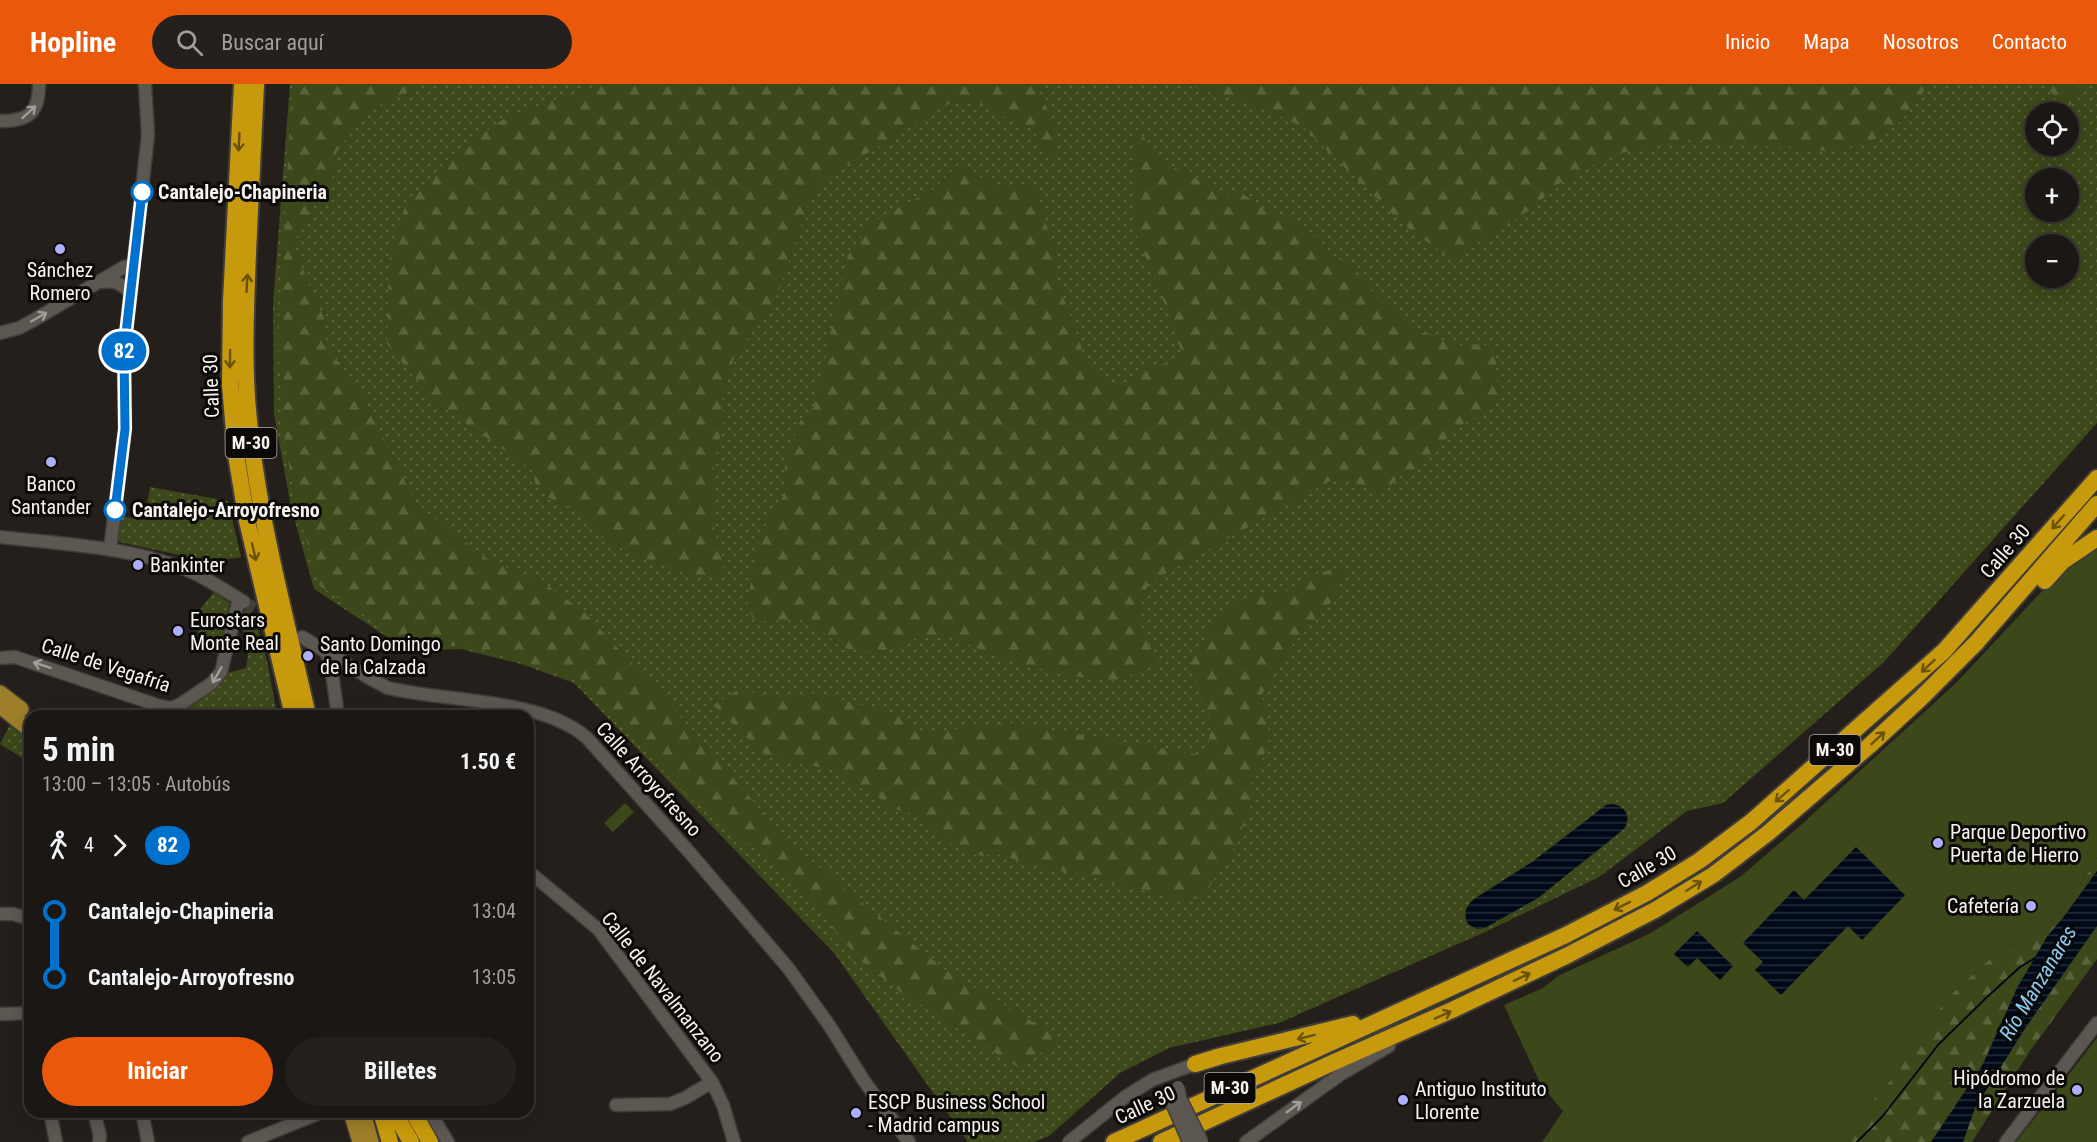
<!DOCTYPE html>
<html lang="es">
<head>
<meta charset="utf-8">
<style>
  :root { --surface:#1b1714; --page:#24201d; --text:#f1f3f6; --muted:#a09fa0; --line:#393634; --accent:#ea580c }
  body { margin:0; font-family:"Roboto Condensed",sans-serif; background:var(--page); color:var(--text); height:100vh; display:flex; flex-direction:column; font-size:22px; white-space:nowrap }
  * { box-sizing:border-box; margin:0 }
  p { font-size:20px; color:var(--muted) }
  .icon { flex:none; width:33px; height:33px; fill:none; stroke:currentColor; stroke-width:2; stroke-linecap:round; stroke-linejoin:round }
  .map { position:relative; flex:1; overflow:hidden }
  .drawer { position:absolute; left:24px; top:626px; width:510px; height:408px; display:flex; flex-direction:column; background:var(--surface); border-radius:18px; box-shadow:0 3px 15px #0003,0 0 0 2px var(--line) }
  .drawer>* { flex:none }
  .badge { padding:0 12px; border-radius:20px; font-size:21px; line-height:39px }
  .buttons { position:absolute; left:2025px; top:18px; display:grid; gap:12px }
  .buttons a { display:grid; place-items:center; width:54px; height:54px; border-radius:50%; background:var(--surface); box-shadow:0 3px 15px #0003,0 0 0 2px var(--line); font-size:30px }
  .map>.badge { position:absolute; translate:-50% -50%; box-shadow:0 0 0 3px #fff }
  .legs { display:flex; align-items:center; gap:9px; height:66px; padding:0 18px; font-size:20px }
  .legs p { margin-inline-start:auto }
  .overview { display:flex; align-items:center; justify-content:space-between; height:102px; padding:0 18px }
  h1 { font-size:33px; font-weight:700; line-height:45px }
  .cta { display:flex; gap:12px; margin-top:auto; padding:12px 18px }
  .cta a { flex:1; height:69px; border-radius:36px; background:var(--accent); color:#fff; font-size:24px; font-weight:700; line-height:69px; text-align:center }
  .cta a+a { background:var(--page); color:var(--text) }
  ul { padding:0 18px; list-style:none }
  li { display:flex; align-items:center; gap:21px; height:66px; font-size:22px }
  li i { display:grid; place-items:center; width:9px; height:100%; margin:0 8px; background:currentColor }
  li i::after { content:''; width:15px; height:15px; margin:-8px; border:4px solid; border-radius:50%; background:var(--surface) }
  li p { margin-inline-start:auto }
  li:first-child i { background:linear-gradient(#0000 50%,currentColor 0) }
  li:last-child i { background:linear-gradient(currentColor 50%,#0000 0) }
  header { display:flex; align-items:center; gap:36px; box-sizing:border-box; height:84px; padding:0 30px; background:var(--accent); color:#fff }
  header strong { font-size:28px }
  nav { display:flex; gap:33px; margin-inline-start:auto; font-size:21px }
  .search { width:420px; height:54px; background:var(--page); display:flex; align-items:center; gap:15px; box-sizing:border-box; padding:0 21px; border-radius:33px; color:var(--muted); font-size:22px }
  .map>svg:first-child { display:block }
</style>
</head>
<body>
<header>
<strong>Hopline</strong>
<div class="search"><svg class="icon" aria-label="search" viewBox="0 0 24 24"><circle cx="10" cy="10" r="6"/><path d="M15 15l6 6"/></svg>Buscar aquí</div>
<nav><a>Inicio</a><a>Mapa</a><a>Nosotros</a><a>Contacto</a></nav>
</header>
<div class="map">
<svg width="2097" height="1058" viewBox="0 0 2097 1058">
  <defs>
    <pattern id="grass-dots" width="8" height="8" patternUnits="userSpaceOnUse" patternTransform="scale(1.5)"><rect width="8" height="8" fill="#3c4819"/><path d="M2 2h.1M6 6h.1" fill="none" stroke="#59633b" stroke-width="1.8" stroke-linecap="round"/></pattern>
    <pattern id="forest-firs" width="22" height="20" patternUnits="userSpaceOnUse" patternTransform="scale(1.5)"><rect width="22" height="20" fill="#3c4819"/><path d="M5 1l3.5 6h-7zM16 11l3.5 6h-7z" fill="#59633b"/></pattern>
    <pattern id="water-rules" width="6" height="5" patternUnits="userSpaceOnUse" patternTransform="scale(1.5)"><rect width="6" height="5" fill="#000918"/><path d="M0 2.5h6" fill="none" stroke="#262d3a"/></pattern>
  </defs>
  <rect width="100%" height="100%" fill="#241f1b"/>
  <path fill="url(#grass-dots)" fill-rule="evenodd" d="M 290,0 L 2097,0 L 2097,339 L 1884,578 L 1723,719 L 1687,727 L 1599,793 L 1485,848 L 1279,939 L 1169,964 L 1120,989 L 1049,1052 L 1034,1058 L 968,1058 L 834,869 L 574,599 L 521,580 L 461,565 L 427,566 L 404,564 L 314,505 L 291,423 L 274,330 L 273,220 ZM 2036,28 L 2068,28 L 2068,62 L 2036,62 ZM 2036,94 L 2068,94 L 2068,128 L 2036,128 ZM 2036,160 L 2068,160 L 2068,194 L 2036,194 Z
    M 150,403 L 228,417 L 241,473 L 211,478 L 119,458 L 118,455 L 121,432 L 144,436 Z
    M 214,508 L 230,519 L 218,570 L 211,568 L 212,565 L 200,560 L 195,552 L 198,551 L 197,529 Z
    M 246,526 L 254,531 L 268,581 L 277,631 L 203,631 L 198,626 L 193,631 L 189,632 L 185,627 L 220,601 L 227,589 L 246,584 C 249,569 250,554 240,542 L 244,527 Z
    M 13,635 L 30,649 L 30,679 L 0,660 Z"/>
  <path fill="url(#forest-firs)" d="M 292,0 L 424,0 L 383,19 L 360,37 L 336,69 L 334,77 L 332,99 L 315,119 L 298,147 L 295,164 L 309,201 L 324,234 L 325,253 L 331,264 L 336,266 L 337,277 L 364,314 L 416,420 L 489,476 L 547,501 L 583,527 L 662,611 L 765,731 L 760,735 L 944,885 L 1061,955 L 1019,984 L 902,909 L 861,877 L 786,790 L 688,713 L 577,595 L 522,577 L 462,561 L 426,562 L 406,559 L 320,502 L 297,424 L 285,361 L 278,261 Z
    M 602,0 L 1036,0 C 1047,25 1060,48 1056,75 L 1044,74 L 1035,46 L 997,30 L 978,17 L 964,16 L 942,22 L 884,60 L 831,89 L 821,98 L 811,113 L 775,218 L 735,271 L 722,309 L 724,333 L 712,392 L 712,433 L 725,491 L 697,494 L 640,473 L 603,455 L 577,427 L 549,414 L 536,402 L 532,386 L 433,316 L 387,260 L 389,177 L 405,122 L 452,71 L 508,32 Z
    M 1183,0 L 1926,0 L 1922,11 L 1900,38 L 1869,59 L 1825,67 L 1690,56 L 1614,70 L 1555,102 L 1536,122 L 1451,175 L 1404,141 L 1303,43 L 1250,19 Z
    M 2047,0 L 2081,0 L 2067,28 L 2062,28 Z
    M 1134,44 L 1173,83 L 1228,111 L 1243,110 L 1268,127 L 1283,131 L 1301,146 L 1318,153 L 1331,170 L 1350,178 L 1371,207 L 1389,223 L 1400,229 L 1417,248 L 1433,250 L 1452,262 L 1483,260 L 1495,269 L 1499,316 L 1491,323 L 1461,341 L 1414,386 L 1400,392 L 1383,408 L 1335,394 L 1149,499 C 1130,538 1137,544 1161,577 L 1117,597 L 1063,591 L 1004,575 L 952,554 L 916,554 L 879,569 L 842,564 L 808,535 L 765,537 L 754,536 L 747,522 L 754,479 L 761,449 L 784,411 L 785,377 L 800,337 L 814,323 L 848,171 L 871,139 L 934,105 L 958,81 L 1000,104 L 1018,100 L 1032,104 L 1038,103 L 1038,119 L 1056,166 L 1055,185 L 1061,209 L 1068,224 L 1083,268 L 1103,295 L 1116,300 L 1131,297 L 1144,284 L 1158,282 L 1183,273 L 1171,236 L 1134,145 Z
    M 1345,482 L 1332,517 L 1294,558 L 1262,610 L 1270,652 L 1262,677 L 1250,701 L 1252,710 L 1250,725 L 1234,764 L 1204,811 L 1184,819 L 1147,806 L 1102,797 L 1087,791 L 1065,788 L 1036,782 L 993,769 L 983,772 L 967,769 L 949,758 L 930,740 L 913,730 L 891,724 L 871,707 L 851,701 L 833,686 L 766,672 L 713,621 L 736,607 L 779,612 L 818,609 L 894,630 L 922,649 L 1010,639 L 1207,672 L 1211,640 L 1190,577 L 1224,525 L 1258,508 L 1277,513 L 1312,491 Z
    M 2097,773 L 2097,875 L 2030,967 L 1972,1058 L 1834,1058 L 1899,987 L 1915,959 L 1947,914 L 1992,873 L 2011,863 L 2056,834 L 2092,783 Z"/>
  <path fill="#3c4819" d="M 2097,456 L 2097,773 L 2092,783 L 2056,834 L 2011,863 L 1992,873 L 1947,914 L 1915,959 L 1899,987 L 1834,1058 L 1542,1058 C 1549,1049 1556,1037 1563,1027 L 1541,1001 L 1504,921 L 1543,904 L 1558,892 L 1651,849 L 1740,793 L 1802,740 L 1956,599 L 2060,488 Z
    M 625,719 L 634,728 L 613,748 L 604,739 Z
    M 2097,953 L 2097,1058 L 2016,1058 L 2097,954 Z"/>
  <path fill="url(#water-rules)" d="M 1613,720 C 1627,723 1631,734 1624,745 L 1538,814 L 1485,844 L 1477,845 L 1468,840 C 1463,830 1466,822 1474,815 L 1532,778 L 1606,721 Z
    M 1856,763 L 1905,811 L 1862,856 L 1848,842 L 1781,911 L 1755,886 L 1763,878 L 1743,859 L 1794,806 L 1804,816 Z
    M 2097,787 L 2097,842 L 2026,943 L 1975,1024 L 1963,1058 L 1931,1058 L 1983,980 L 2017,904 L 2048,851 L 2062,835 Z
    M 1697,847 L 1733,882 L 1720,896 L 1697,874 L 1688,883 L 1674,870 Z"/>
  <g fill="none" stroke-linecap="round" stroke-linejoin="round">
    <path stroke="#000918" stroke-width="2" d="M 1857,1058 L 1882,1033 L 1938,961 L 1986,914 L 2020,883 L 2035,874"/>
    <path stroke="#443f3b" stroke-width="12" stroke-dasharray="12 6" stroke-linecap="butt" d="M 244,518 L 273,535"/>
    <defs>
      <path id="minor" d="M 0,37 C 29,37 39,29 39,0
        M 101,198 C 114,196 121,199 131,209
        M 0,249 L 19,244 L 32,237 L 124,183 L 133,181
        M 0,453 C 62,460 139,463 196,490 C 212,498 228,508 244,518
        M 110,466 L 125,345 L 124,267 L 148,51 L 145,0
        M 302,553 L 371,595 L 388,604 C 447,618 542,614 587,654 L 691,770 L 789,885 L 829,941 L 864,997 L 909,1058
        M 326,568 L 331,582 L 338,632
        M 0,574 L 15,573 L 157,621 L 171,624 L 181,620 L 212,599 L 221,588 L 239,515
        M 528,787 L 598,845 L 712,998 L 723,1021 L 734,1058
        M 0,830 L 13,830 L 30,835
        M 0,930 L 30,929
        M 616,1021 L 670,1020 L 685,1014 L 712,998
        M 50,1028 L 56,1058
        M 94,1028 L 100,1052 L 99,1058
        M 142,1028 L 148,1058
        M 430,1028 L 448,1058
        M 248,1058 L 322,1028
        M 1069,1058 L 1125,1013 L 1152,996 L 1195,980
        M 1246,1058 L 1341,990 L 1389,962
        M 2006,1058 L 2097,939"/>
      <path id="major" d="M 0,609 L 21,625
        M 0,622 L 30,646
        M 351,1028 L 360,1058
        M 363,1028 L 371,1058"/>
      <path id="highway" d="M 242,0 L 231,217 L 230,301 L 236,371 L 247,437 L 293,632
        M 256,0 C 253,56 251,112 248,168 C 246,225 243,281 249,337 C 259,437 286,534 308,632
        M 2045,497 L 2063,477 L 2097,454
        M 1195,980 L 1221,972 L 1353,940
        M 381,1028 L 390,1058
        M 394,1028 L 411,1058
        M 413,1028 L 430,1058
        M 1114,1058 L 1566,851 L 1647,809 L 1699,777 L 1751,738 L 1944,567 L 2097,394
        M 1161,1058 L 1332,979 L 1452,926 L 1566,872 L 1655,826 L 1713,791 L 1768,749 L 1869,662 L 1921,614 L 1976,559 L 2097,420"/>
    </defs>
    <use href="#minor" stroke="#403c39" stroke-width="15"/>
    <use href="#major" stroke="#403c39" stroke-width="18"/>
    <use href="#highway" stroke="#403c39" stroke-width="20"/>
    <use href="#minor" stroke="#5d5752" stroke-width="12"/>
    <use href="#major" stroke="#9d7f29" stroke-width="15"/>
    <use href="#highway" stroke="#c7990d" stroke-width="16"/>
    <defs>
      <path id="minor-bridge" d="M 1178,1003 L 1180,1014 L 1202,1058
        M 1164,1010 L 1172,1019 L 1189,1058"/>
    </defs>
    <use href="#minor-bridge" stroke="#403c39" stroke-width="15" stroke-linecap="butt"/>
    <use href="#minor-bridge" stroke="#5d5752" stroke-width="12"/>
  </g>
  <defs><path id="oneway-shaft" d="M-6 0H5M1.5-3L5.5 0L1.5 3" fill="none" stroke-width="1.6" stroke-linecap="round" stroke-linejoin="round" transform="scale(1.5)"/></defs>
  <g stroke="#a29d99">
    <use href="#oneway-shaft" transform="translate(29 28) rotate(-42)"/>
    <use href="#oneway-shaft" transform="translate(39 233) rotate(-30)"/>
    <use href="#oneway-shaft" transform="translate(42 581) rotate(-162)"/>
    <use href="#oneway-shaft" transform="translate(217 591) rotate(120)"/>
    <use href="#oneway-shaft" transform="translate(1294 1023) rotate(-36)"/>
  </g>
  <g stroke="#6a520a">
    <use href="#oneway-shaft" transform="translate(239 58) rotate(93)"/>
    <use href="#oneway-shaft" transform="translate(247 199) rotate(-87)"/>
    <use href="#oneway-shaft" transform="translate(230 275) rotate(91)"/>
    <use href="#oneway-shaft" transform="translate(2058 438) rotate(131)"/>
    <use href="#oneway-shaft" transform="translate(254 468) rotate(77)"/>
    <use href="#oneway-shaft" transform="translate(1928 582) rotate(137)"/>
    <use href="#oneway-shaft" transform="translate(1878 654) rotate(-43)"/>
    <use href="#oneway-shaft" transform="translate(1782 712) rotate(139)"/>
    <use href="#oneway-shaft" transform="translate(1694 802) rotate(-32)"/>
    <use href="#oneway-shaft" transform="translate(1622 822) rotate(153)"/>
    <use href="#oneway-shaft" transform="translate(1522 893) rotate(-25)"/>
    <use href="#oneway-shaft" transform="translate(1443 931) rotate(-24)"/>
    <use href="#oneway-shaft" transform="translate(1306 953) rotate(166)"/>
  </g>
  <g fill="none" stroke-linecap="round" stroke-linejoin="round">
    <defs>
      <path id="line-1" d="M 115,426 L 125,345 L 124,267 L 142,108"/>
    </defs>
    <use href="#line-1" stroke="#fff" stroke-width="14"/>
    <use href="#line-1" stroke="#0072ce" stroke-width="9"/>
  </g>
  <g fill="#fff" stroke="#0072ce" stroke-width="3">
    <circle cx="142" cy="108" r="10"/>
    <circle cx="115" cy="426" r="10"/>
  </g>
  <g fill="#adaffb" stroke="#0c0a08" stroke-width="2">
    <circle cx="60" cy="165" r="6"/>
    <circle cx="51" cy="378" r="6"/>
    <circle cx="138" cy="481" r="6"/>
    <circle cx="178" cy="547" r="6"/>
    <circle cx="308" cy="572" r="6"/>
    <circle cx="1938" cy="759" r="6"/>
    <circle cx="2031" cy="822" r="6"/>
    <circle cx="2077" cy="1006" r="6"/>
    <circle cx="1403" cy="1016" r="6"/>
    <circle cx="856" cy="1029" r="6"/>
  </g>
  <g text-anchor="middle" stroke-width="6" stroke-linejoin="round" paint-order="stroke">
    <g fill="#0c0a08" stroke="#b0adaa" stroke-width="1.5">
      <rect x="225.5" y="344" width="51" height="30" rx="4.5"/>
      <rect x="1809.5" y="651" width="51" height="30" rx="4.5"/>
      <rect x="1204.5" y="989" width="51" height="30" rx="4.5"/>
    </g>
    <g font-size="18" font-weight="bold" fill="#f6f3f0">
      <text x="251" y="365">M-30</text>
      <text x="1835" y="672">M-30</text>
      <text x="1230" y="1010">M-30</text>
    </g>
    <g font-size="20" font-weight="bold" fill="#f6f3f0" stroke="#0c0a08" text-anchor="start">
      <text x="158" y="115">Cantalejo-Chapineria</text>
      <text x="132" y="433">Cantalejo-Arroyofresno</text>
    </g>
    <g font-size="20" fill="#f6f3f0" stroke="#0c0a08" text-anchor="start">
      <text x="60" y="193" text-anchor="middle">Sánchez<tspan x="60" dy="23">Romero</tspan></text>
      <text x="51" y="407" text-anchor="middle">Banco<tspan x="51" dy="23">Santander</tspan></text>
      <text x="150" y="488">Bankinter</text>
      <text x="190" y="543">Eurostars<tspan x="190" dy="23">Monte Real</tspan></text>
      <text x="320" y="567">Santo Domingo<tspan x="320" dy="23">de la Calzada</tspan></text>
      <text x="1950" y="755">Parque Deportivo<tspan x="1950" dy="23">Puerta de Hierro</tspan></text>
      <text x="2019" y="829" text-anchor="end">Cafetería</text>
      <text x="2065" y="1001" text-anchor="end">Hipódromo de<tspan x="2065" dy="23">la Zarzuela</tspan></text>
      <text x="1415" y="1012">Antiguo Instituto<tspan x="1415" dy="23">Llorente</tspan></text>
      <text x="868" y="1025">ESCP Business School<tspan x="868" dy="23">- Madrid campus</tspan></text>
    </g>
    <g font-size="20" fill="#f6f3f0" stroke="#0c0a08">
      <text transform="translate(211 302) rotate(-92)" y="7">Calle 30</text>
      <text transform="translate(2005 467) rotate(-49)" y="7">Calle 30</text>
      <text transform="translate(106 581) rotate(18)" y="7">Calle de Vegafría</text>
      <text transform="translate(649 695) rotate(48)" y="7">Calle Arroyofresno</text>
      <text transform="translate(1647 783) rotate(-30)" y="7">Calle 30</text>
      <text transform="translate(663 903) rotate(52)" y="7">Calle de Navalmanzano</text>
      <text transform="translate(1145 1021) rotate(-25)" y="7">Calle 30</text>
    </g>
    <g font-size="21" font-style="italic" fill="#8cc9f3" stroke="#0c0a08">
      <text transform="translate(2038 899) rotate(-59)" y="7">Río Manzanares</text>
    </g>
  </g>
</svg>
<div class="buttons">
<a><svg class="icon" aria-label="locate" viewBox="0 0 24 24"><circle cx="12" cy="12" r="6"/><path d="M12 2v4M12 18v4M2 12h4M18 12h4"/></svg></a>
<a>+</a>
<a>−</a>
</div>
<b class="badge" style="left:124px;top:267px;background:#0072ce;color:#fff">82</b>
<section class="drawer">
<div class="overview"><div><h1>5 min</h1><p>13:00 – 13:05 · Autobús</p></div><b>1.50 €</b></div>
<div class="legs"><svg class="icon" aria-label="walk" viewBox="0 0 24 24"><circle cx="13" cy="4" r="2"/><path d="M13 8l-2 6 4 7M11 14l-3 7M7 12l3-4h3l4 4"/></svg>4<svg class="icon" aria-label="forward" viewBox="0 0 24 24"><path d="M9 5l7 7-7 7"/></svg><b class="badge" style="background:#0072ce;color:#fff">82</b></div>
<ul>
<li><i style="color:#0072ce"></i><b>Cantalejo-Chapineria</b><p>13:04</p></li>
<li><i style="color:#0072ce"></i><b>Cantalejo-Arroyofresno</b><p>13:05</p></li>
</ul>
<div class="cta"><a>Iniciar</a><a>Billetes</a></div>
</section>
</div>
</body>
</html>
